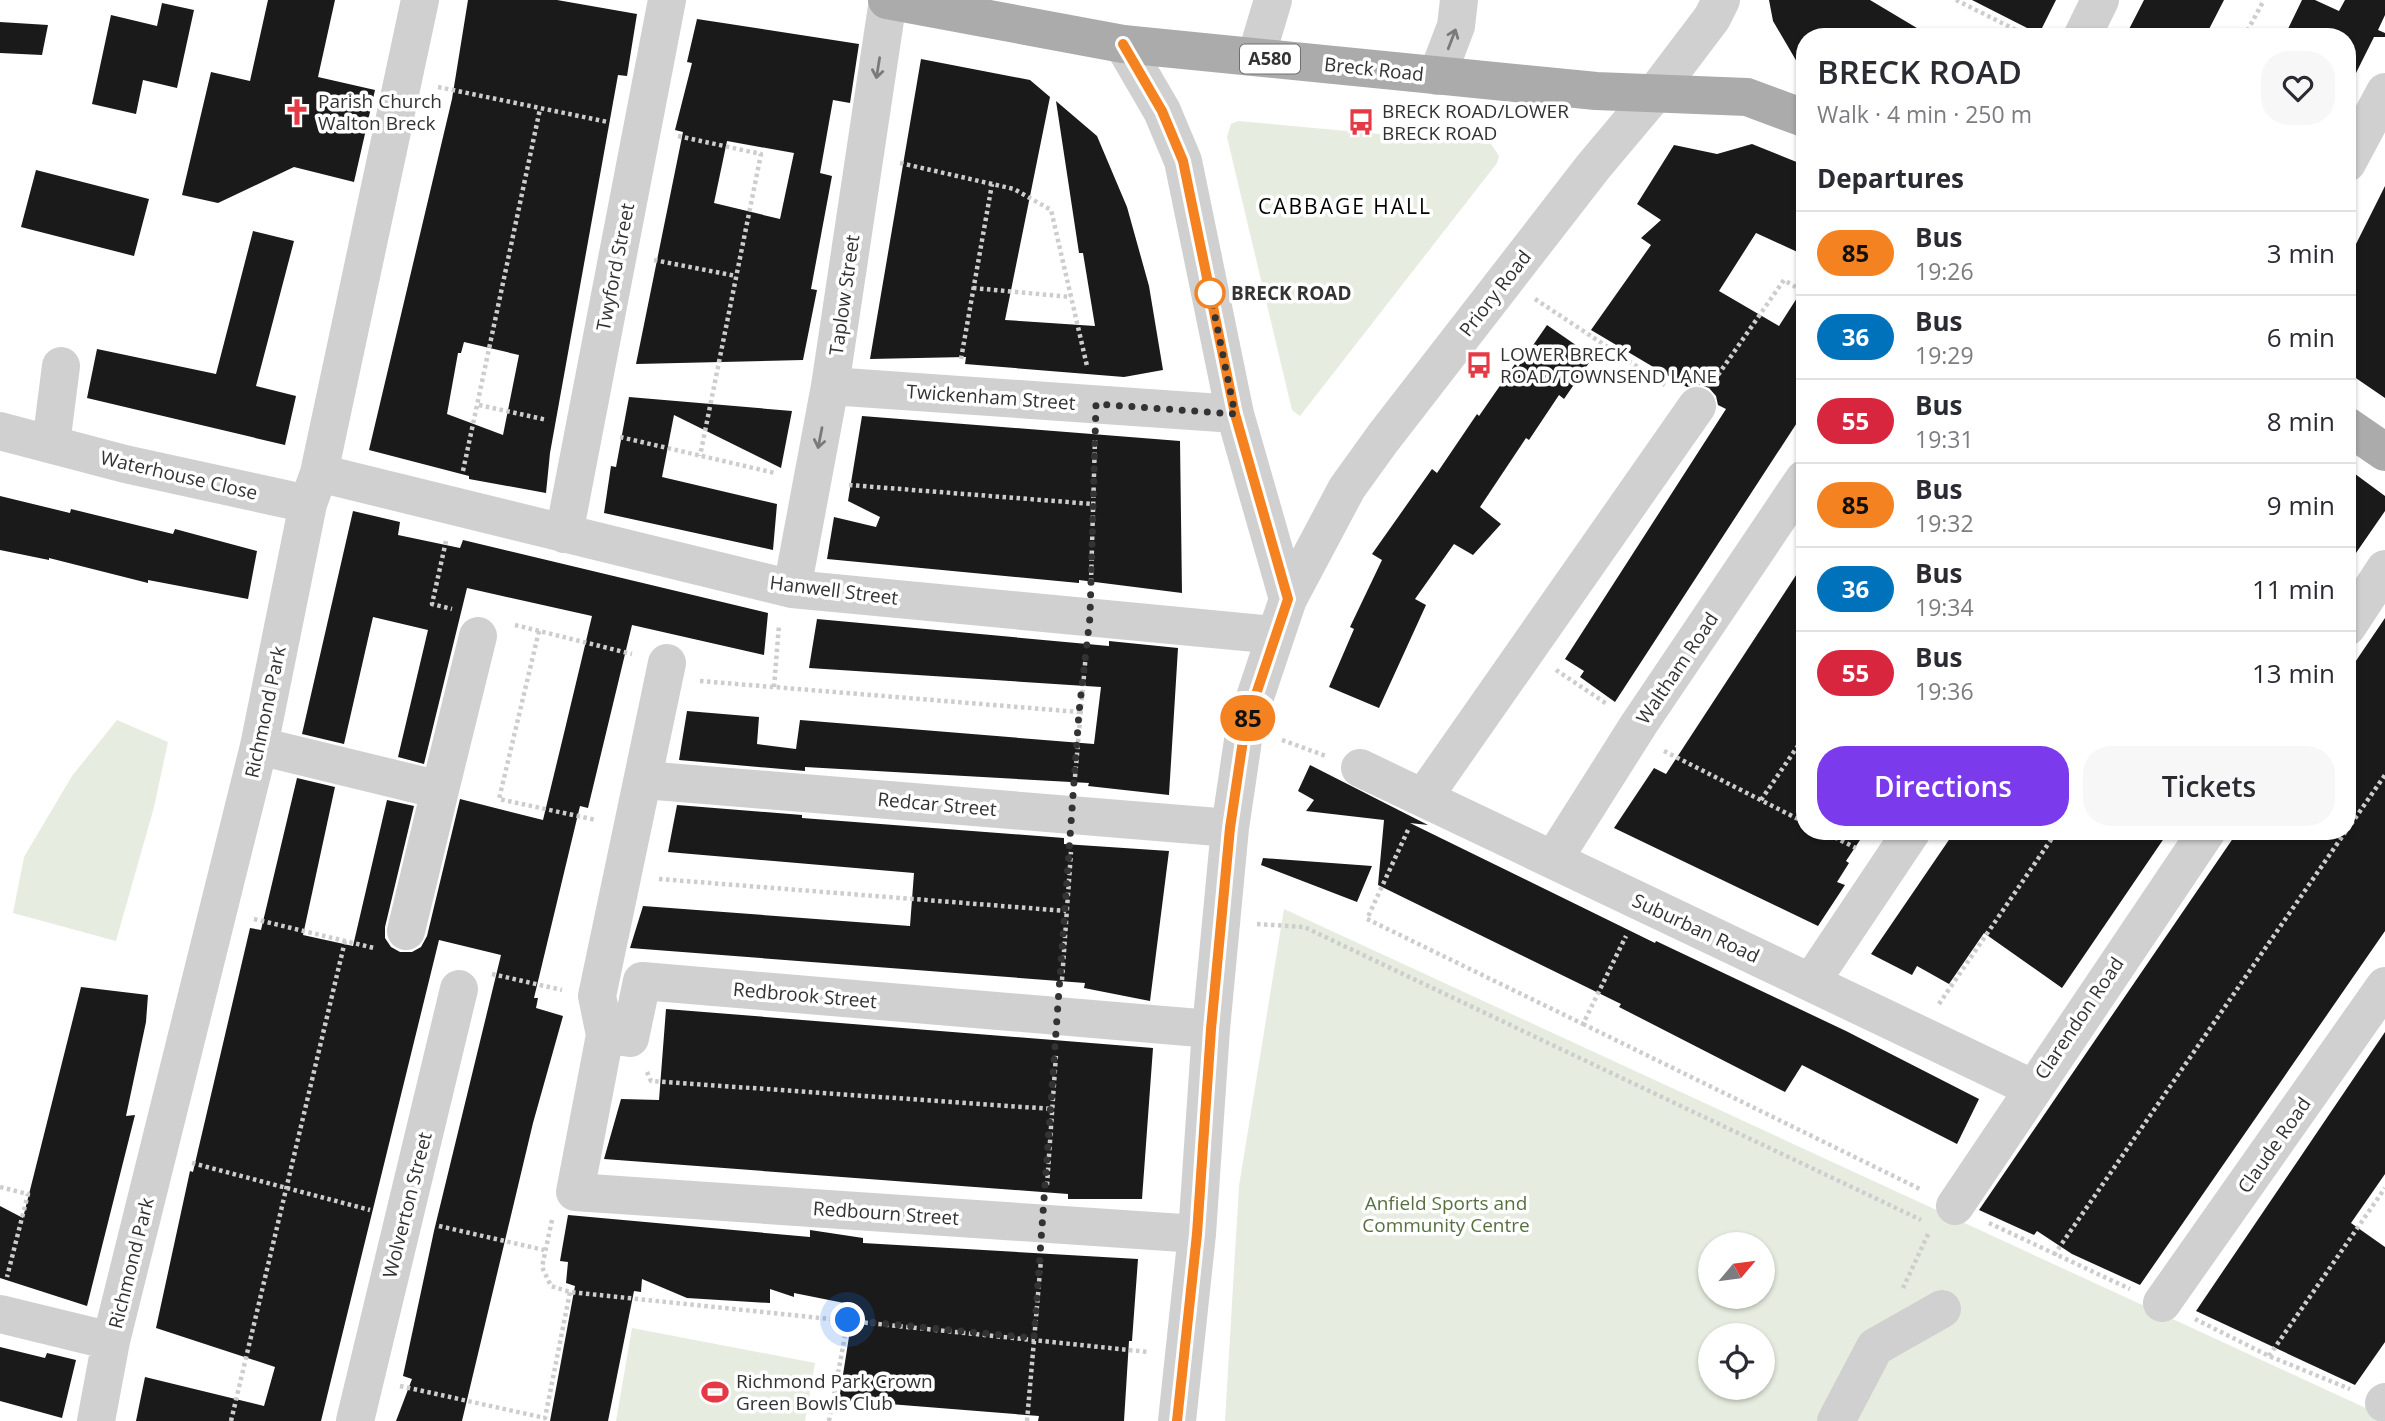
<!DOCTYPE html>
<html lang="en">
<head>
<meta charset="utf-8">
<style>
  :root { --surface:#fff; --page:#f7f7f7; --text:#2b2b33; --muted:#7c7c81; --line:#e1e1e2; --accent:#7c3aed }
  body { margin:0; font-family:"Open Sans",sans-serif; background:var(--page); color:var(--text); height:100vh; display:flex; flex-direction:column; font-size:26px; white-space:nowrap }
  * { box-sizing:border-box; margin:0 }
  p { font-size:23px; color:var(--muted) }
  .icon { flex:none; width:38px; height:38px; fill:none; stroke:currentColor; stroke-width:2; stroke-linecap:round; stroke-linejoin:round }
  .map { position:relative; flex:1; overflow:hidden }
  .drawer { position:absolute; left:1796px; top:28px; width:560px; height:812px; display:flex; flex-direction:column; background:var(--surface); border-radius:28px; box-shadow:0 2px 5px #0004 }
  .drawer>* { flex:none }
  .badge { padding:0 14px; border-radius:23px; font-size:24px; line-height:46px }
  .needle { width:46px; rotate:61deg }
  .buttons { position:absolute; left:1698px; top:1232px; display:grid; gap:14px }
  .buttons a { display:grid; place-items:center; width:77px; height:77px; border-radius:50%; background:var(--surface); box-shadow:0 2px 5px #0004; font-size:35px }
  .you { position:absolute; width:35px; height:35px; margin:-18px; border:5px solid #fff; border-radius:50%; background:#1a73e8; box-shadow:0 0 0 10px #1a73e833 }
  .map>.badge { position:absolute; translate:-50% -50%; box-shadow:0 0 0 4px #fff }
  h2 { padding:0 21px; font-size:26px; line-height:63px }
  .round { display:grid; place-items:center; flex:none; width:74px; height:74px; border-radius:28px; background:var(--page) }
  .summary { display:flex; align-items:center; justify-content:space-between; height:119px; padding:0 21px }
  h1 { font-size:33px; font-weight:600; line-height:52px }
  .cta { display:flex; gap:14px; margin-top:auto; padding:14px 21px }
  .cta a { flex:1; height:80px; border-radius:28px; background:var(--accent); color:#fff; font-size:28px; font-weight:600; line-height:80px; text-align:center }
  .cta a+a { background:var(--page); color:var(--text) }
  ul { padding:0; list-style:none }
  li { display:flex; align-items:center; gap:21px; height:84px; padding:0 21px; border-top:2px solid var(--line) }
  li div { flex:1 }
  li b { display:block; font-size:26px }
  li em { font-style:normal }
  li .badge { min-width:77px; font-weight:700; text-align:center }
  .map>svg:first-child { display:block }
</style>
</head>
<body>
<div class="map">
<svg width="2385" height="1421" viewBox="0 0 2385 1421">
  <rect width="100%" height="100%" fill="#fff"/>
  <path fill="#e6ecdf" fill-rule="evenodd" d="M 1238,121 L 1491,144 L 1499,156 L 1497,163 L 1300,416 L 1292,410 L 1227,137 L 1231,124 Z
    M 117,720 L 168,742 L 154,807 L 116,941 L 13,913 L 24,857 L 72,776 Z
    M 1284,909 L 2385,1417 L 2385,1421 L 1225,1421 L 1239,1186 ZM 1710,1244 L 1762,1244 L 1762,1297 L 1710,1297 ZM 1710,1335 L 1762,1335 L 1762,1388 L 1710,1388 Z
    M 632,1328 L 815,1363 L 805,1421 L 616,1421 Z"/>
  <path fill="#1a1a1a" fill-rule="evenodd" d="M 268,0 L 335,0 L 318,77 L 375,90 L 354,182 L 294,167 L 218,203 L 182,195 L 211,72 L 250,81 Z
    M 468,0 L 557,0 L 637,14 L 627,76 L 618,75 L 550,453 L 546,493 L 469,479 L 469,476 L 369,450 L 452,99 ZM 464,342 L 519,355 L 503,435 L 447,414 L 458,353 L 461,353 Z
    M 1769,0 L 1870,0 L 1932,37 L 1804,37 L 1804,74 L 1773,21 Z
    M 1972,0 L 2056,0 L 2039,34 Z
    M 2144,0 L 2224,0 L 2205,37 L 2125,37 Z
    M 2302,0 L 2315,0 L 2339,11 L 2345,0 L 2385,0 L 2385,15 L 2378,30 L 2385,33 L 2385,37 L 2374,37 L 2347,91 L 2347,37 L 2284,37 Z
    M 162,3 L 194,10 L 177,88 L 143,80 L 136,114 L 92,104 L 111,15 L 157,26 Z
    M 697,19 L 859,44 L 850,103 L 833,100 L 820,173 L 832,176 L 811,289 L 817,290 L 803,360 L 636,364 L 683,132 L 675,130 L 692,63 L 687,62 ZM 727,141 L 794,153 L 780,219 L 714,203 Z
    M 0,22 L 48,25 L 42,55 L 0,53 Z
    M 921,59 L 1030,80 L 1050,97 L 1005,320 L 1095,326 L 1083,253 L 1079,253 L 1056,101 L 1097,136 L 1127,207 L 1149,286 L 1163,370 L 1124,377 L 965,364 L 966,357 L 870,359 Z
    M 1752,144 L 1804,165 L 1804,255 L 1756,233 L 1719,291 L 1779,326 L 1804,287 L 1804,412 L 1615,702 L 1580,677 L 1584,671 L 1565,659 L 1726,409 L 1718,405 L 1716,396 L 1709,388 L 1698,384 L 1687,387 L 1591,330 L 1651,245 L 1641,238 L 1661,220 L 1637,204 L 1674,145 L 1717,154 Z
    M 36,170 L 149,199 L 134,256 L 21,227 Z
    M 2385,186 L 2385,398 L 2347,372 L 2347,262 Z
    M 253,231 L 294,241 L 256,386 L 296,396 L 285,445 L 87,398 L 97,349 L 216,374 Z
    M 1547,325 L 1593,357 L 1564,399 L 1559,395 L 1529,440 L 1526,438 L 1480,507 L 1501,524 L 1473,555 L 1454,544 L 1415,599 L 1426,605 L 1379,708 L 1329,687 L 1354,629 L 1350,627 L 1382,560 L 1372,554 L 1432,469 L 1437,473 L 1477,414 L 1479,416 L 1515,364 L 1518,367 Z
    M 629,397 L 792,411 L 781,468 L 674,415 L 662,477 L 777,504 L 773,550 L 604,513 L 611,466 L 616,467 Z
    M 862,416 L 1180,441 L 1182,593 L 1079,580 L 1079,583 L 827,559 L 834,517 L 876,527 L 880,517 L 848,501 Z
    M 2347,468 L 2385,496 L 2385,511 L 2347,566 Z
    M 0,496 L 70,513 L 71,509 L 173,534 L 175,529 L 257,551 L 248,599 L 148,580 L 148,583 L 49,558 L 49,560 L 0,550 Z
    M 353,511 L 400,522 L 398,535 L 460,548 L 463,540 L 768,613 L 764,655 L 632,625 L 588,808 L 580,806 L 534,998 L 538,998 L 536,1008 L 563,1016 L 533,1123 L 462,1421 L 396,1421 L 412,1379 L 403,1376 L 434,1231 L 501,955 L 439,940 L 321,1421 L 136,1421 L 145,1377 L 264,1406 L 275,1367 L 156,1328 L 190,1171 L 193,1172 L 250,928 L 261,930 L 297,778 L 335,787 L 303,935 L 353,946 L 387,800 L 414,806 L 385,927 L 385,938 L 391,947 L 400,952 L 412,952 L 421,947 L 427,936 L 460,799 L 543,820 L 565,729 L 592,616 L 467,588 L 424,764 L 398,757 L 428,630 L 373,617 L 344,744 L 302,734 Z
    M 1804,563 L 1804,831 L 1866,831 L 1846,861 L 1849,863 L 1837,882 L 1845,885 L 1818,926 L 1614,828 L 1654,768 L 1666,774 Z
    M 2385,618 L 2385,931 L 2140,1285 L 2072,1254 L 2037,1231 L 2034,1235 L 1979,1210 L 2238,831 L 2347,831 L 2347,674 Z
    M 817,619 L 1109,646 L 1109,641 L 1178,648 L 1169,795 L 1088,786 L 1089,783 L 805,767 L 805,771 L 679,760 L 687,711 L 759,717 L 757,744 L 796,749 L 800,720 L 1094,744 L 1101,687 L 809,668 Z
    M 1310,765 L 1428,825 L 1410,823 L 1655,943 L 1656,941 L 1846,1031 L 1979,1099 L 1957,1144 L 1802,1065 L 1785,1092 L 1619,1007 L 1621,1004 L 1378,885 L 1384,820 L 1306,811 L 1314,800 L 1298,791 Z
    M 677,805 L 802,815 L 802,818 L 1064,838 L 1064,844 L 1169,851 L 1150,1001 L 1084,988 L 1085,983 L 630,948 L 643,906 L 910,926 L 914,873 L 668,852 Z
    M 1955,831 L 2169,831 L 2062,988 L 1984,933 L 1949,984 L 1917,966 L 1912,975 L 1871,954 Z
    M 1263,858 L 1372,866 L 1357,902 L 1261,865 Z
    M 81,987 L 148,995 L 146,1022 L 126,1116 L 135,1115 L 87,1306 L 0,1278 L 0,1206 L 23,1218 Z
    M 666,1009 L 1153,1048 L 1142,1199 L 1068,1199 L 1068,1194 L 604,1159 L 621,1099 L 659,1100 Z
    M 2385,1032 L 2385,1174 L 2351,1223 L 2385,1247 L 2385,1342 L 2355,1385 L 2196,1311 Z
    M 568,1215 L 810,1237 L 810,1230 L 863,1238 L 863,1243 L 1138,1259 L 1132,1341 L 1129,1341 L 1124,1421 L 1038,1421 L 1039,1416 L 839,1400 L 854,1305 L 794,1293 L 794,1297 L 770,1289 L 770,1303 L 687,1298 L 642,1279 L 641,1292 L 634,1291 L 608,1421 L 550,1421 L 575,1286 L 566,1283 L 568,1262 L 560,1261 Z
    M 0,1347 L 45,1358 L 47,1353 L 76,1360 L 62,1418 L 0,1401 Z"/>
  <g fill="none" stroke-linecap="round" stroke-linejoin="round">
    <path stroke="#cdcdcd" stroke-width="4.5" stroke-dasharray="3.5 3.5" stroke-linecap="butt" d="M 1956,0 L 2030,37
      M 2244,37 L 2264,0
      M 438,87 L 608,122
      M 678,136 L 761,154 L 700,456
      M 900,163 L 1014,189 L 1051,210 L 1087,366
      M 654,260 L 736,276
      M 973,288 L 1071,297
      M 1535,299 L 1665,385
      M 961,359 L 992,184
      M 1718,375 L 1784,280 L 1804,292
      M 479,405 L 547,420
      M 620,437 L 775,473
      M 463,471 L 540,109
      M 849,485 L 1093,504
      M 446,541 L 432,604 L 452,609
      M 1091,582 L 1095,440
      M 515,625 L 632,654
      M 539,631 L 499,799 L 596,820
      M 1556,670 L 1607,704
      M 700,681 L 1079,712
      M 774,687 L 779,625
      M 1282,740 L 1326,756
      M 1664,751 L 1804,822
      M 1075,777 L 1086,653
      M 1761,800 L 1804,737
      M 1408,830 L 1367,919 L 1583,1024 L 1626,936
      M 2347,830 L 2385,775
      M 1822,831 L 1856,848
      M 659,879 L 1066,911
      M 254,919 L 374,948
      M 1257,924 L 1304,927 L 1921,1220
      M 492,974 L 562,990
      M 1062,980 L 1071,852
      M 1939,1004 L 2057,831
      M 1583,1024 L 1922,1190
      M 647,1072 L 651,1081 L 1052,1109
      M 192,1163 L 370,1210
      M 1047,1185 L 1056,1055
      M 0,1187 L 28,1194 L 7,1277
      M 552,1220 L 542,1267 L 551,1286 L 570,1292 L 1148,1352
      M 1989,1223 L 2130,1289
      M 439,1226 L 544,1250
      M 2054,1255 L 2346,831
      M 1903,1288 L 1929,1232
      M 2195,1319 L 2269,1356 L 2350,1389
      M 2269,1356 L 2385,1188
      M 400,1386 L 545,1418 L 570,1292
      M 231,1421 L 345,941
      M 829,1421 L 848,1320
      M 1027,1421 L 1041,1260"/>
    <path stroke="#d0d0d0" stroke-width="38" d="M 2082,37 L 2100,0
      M 1123,44 L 1162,111 L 1183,161 L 1235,414 L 1288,599
      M 1256,57 L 1273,0
      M 1437,76 L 1456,26 L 1459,0
      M 2347,163 L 2385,92
      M 830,386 L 1235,414
      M 0,431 L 125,464 L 308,504
      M 51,444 L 61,366
      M 319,473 L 792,589 L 1275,635
      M 564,534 L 667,0
      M 792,589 L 830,386 L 888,0
      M 2347,627 L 2385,569
      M 259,746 L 440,790 L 478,636
      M 1360,768 L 2032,1088
      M 644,780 L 1230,828
      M 1423,798 L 1697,406
      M 1553,860 L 1639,724 L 1804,479
      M 406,931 L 440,790
      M 1811,982 L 1912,831
      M 605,1035 L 597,996 L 667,663
      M 1955,1206 L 2207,831
      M 1197,1234 L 575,1192 L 605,1035 L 630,1038 L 642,981 L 1211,1029
      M 2162,1303 L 2385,986
      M 0,1314 L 111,1341
      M 2384,1403 L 2385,1402
      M 96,1421 L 111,1341 L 259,746 L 308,504 L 319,473 L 420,0
      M 355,1421 L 459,989
      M 1177,1421 L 1197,1234 L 1211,1029 L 1230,828 L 1245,727 L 1288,599 L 1347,488 L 1383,438 L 1593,167 L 1656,92 L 1712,18 L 1721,0
      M 1836,1421 L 1875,1347 L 1942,1309"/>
    <path stroke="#ababab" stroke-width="38" d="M 887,0 L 1123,44 L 1596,91 L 1747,97 L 1804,118
      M 2347,426 L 2385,452"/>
  </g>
  <defs><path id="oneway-shaft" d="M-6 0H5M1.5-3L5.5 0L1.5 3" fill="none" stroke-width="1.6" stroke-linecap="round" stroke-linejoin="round" transform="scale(1.75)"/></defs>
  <g stroke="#7a7a7a">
    <use href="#oneway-shaft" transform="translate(1452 39) rotate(-69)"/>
    <use href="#oneway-shaft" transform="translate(878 68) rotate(99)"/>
    <use href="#oneway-shaft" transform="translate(820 438) rotate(101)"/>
  </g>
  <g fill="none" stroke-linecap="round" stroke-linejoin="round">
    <defs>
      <path id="line" d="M 1123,44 L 1162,111 L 1183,161 L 1235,414 L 1288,599 L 1245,727 L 1230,828 L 1211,1029 L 1197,1234 L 1177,1421"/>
    </defs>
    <use href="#line" stroke="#fff" stroke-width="16"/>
    <use href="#line" stroke="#f58220" stroke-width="10"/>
    <path stroke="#333" stroke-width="7" stroke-dasharray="0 12.6" d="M 848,1320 L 1034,1338 L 1079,712 L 1090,617 L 1096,404 L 1235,414 L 1209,287 L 1210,293"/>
  </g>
  <defs>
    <symbol id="church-bare" viewBox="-9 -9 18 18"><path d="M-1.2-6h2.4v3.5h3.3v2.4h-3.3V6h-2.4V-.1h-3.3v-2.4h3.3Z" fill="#e63946" stroke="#fff" stroke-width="2.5" paint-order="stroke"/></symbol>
    <symbol id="bus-bare" viewBox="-9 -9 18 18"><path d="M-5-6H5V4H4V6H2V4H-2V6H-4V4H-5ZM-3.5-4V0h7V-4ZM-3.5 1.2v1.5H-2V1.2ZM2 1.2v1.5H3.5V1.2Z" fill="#e63946" stroke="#fff" stroke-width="2.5" paint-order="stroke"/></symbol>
    <symbol id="stadium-bare" viewBox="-9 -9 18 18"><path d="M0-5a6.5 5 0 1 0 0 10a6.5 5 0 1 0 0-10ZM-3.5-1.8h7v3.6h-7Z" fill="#e63946" stroke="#fff" stroke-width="2.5" paint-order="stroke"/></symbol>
  </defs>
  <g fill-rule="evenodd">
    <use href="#church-bare" x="278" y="93" width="38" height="38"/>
    <use href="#bus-bare" x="1342" y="103" width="38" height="38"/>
    <use href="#bus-bare" x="1460" y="346" width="38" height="38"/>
    <use href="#stadium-bare" x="696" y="1373" width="38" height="38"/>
  </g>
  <circle fill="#fff" stroke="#f58220" stroke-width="3.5" cx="1210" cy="293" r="14"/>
  <g text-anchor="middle" stroke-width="7" stroke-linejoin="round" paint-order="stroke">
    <rect fill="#fff" stroke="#707070" stroke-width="2" x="1240" y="44.5" width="60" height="29" rx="5"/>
    <g font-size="18" font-weight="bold" fill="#333">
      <text x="1270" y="65">A580</text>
    </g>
    <g font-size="19" fill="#333" stroke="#fff">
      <text transform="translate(1374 69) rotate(6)" y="7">Breck Road</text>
      <text transform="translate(615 267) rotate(-79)" y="7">Twyford Street</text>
      <text transform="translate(1495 293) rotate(-52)" y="7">Priory Road</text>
      <text transform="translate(844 295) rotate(-82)" y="7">Taplow Street</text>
      <text transform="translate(991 397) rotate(4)" y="7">Twickenham Street</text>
      <text transform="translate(179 475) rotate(13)" y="7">Waterhouse Close</text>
      <text transform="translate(834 590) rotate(7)" y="7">Hanwell Street</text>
      <text transform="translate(1677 668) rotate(-56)" y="7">Waltham Road</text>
      <text transform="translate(265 712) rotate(-78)" y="7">Richmond Park</text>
      <text transform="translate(937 804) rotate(5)" y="7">Redcar Street</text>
      <text transform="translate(1696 928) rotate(25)" y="7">Suburban Road</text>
      <text transform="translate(805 995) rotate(5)" y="7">Redbrook Street</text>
      <text transform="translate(2079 1018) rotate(-56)" y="7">Clarendon Road</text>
      <text transform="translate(2274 1145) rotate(-55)" y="7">Claude Road</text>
      <text transform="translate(407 1205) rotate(-76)" y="7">Wolverton Street</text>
      <text transform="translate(886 1213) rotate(4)" y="7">Redbourn Street</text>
      <text transform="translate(131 1263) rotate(-76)" y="7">Richmond Park</text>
    </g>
    <g font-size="19" fill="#333" stroke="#fff" text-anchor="start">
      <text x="318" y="108">Parish Church<tspan x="318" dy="22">Walton Breck</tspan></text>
      <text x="1382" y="118">BRECK ROAD/LOWER<tspan x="1382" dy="22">BRECK ROAD</tspan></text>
      <text x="1500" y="361">LOWER BRECK<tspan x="1500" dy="22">ROAD/TOWNSEND LANE</tspan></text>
      <text x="736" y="1388">Richmond Park Crown<tspan x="736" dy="22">Green Bowls Club</tspan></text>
    </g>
    <g font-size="19" font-weight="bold" fill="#333" stroke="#fff" text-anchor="start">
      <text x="1231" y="300">BRECK ROAD</text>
    </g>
    <g font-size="19" fill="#56703f" stroke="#fff">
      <text x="1446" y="1210">Anfield Sports and<tspan x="1446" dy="22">Community Centre</tspan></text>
    </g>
    <g font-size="21" letter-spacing="2" fill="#000" stroke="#fff">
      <text x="1345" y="214">CABBAGE HALL</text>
    </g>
  </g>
</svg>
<div class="buttons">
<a><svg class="needle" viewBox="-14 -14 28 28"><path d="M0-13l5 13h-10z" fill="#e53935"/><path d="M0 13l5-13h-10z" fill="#7c7c81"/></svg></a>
<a><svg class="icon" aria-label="locate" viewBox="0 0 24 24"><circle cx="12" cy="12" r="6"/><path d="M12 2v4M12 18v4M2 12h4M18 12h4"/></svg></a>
</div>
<div class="you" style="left:848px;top:1320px"></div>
<b class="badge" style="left:1248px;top:718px;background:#f58220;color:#111">85</b>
<section class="drawer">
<div class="summary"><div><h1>BRECK ROAD</h1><p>Walk · 4 min · 250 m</p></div><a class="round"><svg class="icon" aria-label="heart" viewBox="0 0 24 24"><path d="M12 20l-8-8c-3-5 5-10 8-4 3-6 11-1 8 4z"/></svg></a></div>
<h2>Departures</h2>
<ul>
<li><span class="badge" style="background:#f58220;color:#111">85</span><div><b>Bus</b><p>19:26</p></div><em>3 min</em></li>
<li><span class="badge" style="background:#0072bc;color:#fff">36</span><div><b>Bus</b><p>19:29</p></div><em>6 min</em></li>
<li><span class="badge" style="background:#d7263d;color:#fff">55</span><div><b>Bus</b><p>19:31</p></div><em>8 min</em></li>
<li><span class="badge" style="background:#f58220;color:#111">85</span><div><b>Bus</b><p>19:32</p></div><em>9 min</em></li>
<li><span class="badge" style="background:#0072bc;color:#fff">36</span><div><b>Bus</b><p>19:34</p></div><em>11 min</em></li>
<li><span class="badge" style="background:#d7263d;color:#fff">55</span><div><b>Bus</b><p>19:36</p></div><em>13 min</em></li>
</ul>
<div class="cta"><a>Directions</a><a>Tickets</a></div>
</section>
</div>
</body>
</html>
